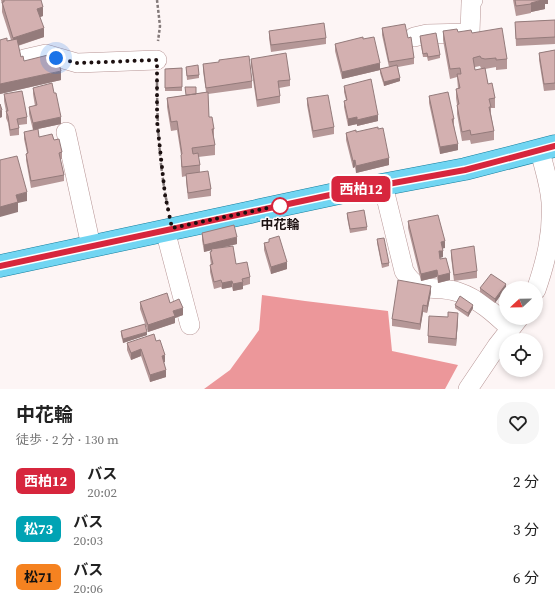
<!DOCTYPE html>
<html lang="ja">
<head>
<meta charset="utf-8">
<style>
  :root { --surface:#fff; --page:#f6f6f6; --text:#222; --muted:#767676 }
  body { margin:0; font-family:"Source Serif 4","Noto Sans JP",serif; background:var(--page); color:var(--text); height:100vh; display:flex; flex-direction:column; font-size:15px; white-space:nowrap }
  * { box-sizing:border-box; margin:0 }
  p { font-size:13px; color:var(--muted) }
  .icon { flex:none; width:22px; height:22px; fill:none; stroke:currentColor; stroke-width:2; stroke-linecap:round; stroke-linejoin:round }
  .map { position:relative; height:389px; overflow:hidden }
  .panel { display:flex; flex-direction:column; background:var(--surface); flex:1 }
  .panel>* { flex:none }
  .badge { padding:0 8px; border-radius:6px; font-size:14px; line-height:26px }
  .needle { width:26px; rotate:248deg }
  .controls { position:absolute; left:499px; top:281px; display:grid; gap:8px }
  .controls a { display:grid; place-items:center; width:44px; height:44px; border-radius:50%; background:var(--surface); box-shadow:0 2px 6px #0003; font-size:20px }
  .you { position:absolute; width:20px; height:20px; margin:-10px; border:3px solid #fff; border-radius:50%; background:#1a73e8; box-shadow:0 0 0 6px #1a73e833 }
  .map>.badge { position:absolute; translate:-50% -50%; box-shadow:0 0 0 2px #fff }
  .round { display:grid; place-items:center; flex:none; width:42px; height:42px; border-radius:16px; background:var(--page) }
  .summary { display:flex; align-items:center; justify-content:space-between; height:68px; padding:0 16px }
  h1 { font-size:19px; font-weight:700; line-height:30px }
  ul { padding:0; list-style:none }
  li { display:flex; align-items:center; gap:12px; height:48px; padding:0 16px }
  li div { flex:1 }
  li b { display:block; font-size:15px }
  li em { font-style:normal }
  li .badge { min-width:44px; font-weight:700; text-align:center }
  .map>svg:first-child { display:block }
</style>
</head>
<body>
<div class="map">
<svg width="555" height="389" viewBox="0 0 555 389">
  <rect width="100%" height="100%" fill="#fdf5f5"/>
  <path fill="#ec979a" d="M 262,295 L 305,301 L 388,311 L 392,351 L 458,365 L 445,389 L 204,389 L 230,370 L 259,330 Z"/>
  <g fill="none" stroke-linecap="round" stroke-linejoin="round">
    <defs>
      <path id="minor" d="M 414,37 L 427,34 L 470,33 L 471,3 L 473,0
        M 24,59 L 46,54 L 77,63 L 157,60
        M 66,132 L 91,246
        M 383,185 L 404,271 C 419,297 436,284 458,292 C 479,299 495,314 511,329
        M 165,230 L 190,325
        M 536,290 C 546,261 553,233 551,202 C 550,185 544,168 540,151
        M 468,389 L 497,346 L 519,318"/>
      <path id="major" d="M 0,266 L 344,192 L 465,169 L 555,146"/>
    </defs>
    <use href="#minor" stroke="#b79595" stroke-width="20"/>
    <use href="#major" stroke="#167e9d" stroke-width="23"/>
    <path stroke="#837979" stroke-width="2.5" stroke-dasharray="3 2" stroke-linecap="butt" d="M 157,0 L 160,26 L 158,41
      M 157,78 C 157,122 159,166 168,208"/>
    <use href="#minor" stroke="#fff" stroke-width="19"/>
    <use href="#major" stroke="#71d5f2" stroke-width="22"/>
  </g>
  <path fill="#b59797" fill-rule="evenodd" d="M 1,0 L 41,0 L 43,16 L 40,17 L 44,37 L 18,46 L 21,57 L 24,61 L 61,80 L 0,94 L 7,41 L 11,40 L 2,12 L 2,4 Z
    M 513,0 L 548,0 L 548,4 L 545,4 L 545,9 L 531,12 L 531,13 L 516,16 Z
    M 555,20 L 555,44 L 516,46 L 515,22 Z
    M 382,28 L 408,38 L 414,58 L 414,64 L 398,67 L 400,81 L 384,86 L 380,73 L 380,70 L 342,79 L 335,51 L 335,44 L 363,39 L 380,69 L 389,67 L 382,35 Z
    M 269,31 L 326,38 L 326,44 L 271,52 L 269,38 Z
    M 443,31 L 472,33 L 507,59 L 507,69 L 496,70 L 496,67 L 485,69 L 488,84 L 495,98 L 495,108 L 491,108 L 491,114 L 494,131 L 494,140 L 471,144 L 470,140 L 462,141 L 457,114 L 457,105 L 456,98 L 456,89 L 458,89 L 457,77 L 450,79 L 443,40 ZM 480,66 L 481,68 L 483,68 L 475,70 L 475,67 Z
    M 420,36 L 440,55 L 440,58 L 428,61 L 427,57 L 423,57 L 420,40 Z
    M 555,50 L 555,90 L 544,91 L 539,60 L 539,53 Z
    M 251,59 L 290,80 L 290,86 L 279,88 L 280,96 L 280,103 L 257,107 L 251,66 Z
    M 203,64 L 252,81 L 252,88 L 208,94 L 209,117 L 214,129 L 214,138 L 215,145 L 215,155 L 198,157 L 200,165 L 200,173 L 211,189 L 211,196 L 188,199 L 186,181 L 186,176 L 182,177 L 181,164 L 181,155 L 177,130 L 171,131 L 167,107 L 167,98 L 206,92 L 203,71 Z
    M 186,67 L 199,75 L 199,78 L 187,80 Z
    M 182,68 L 182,91 L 165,91 L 165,69 Z
    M 344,86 L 378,121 L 357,126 L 357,124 L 348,126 L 344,107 L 344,101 L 346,100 L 344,92 Z
    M 33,88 L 54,93 L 61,124 L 33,130 L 29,114 L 29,107 L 35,106 L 33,94 Z
    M 4,94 L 27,117 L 27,124 L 19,125 L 19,135 L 10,136 L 8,123 L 6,118 L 6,111 L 4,101 Z
    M 429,96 L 454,119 L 454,125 L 458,150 L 440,154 L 429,103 Z
    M 307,98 L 334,127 L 334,134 L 313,138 L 307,105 Z
    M 24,132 L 39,137 L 54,140 L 62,152 L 62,159 L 60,159 L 64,175 L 64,181 L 31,188 L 26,160 L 26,154 L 27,153 L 24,139 Z
    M 356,132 L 389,165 L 356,173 L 355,167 L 353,168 L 346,140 L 346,133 Z
    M 347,213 L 367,227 L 367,230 L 350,233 L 347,217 Z
    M 408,221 L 445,248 L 442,248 L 443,257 L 440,258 L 450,280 L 438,283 L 437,277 L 421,281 L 408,228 Z
    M 202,233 L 237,244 L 223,247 L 236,264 L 250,277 L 250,284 L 243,286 L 243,289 L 233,291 L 232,287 L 222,289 L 221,287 L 214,289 L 210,272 L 210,265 L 211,265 L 210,258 L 210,252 L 211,252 L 211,250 L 204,252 L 202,240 Z
    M 269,239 L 287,269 L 271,274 L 264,250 L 264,243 L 269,242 Z
    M 377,239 L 389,263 L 389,266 L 382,268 L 377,243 Z
    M 451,250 L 477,271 L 477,278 L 454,281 L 451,257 Z
    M 480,288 L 506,288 L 495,303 L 480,292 Z
    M 431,292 L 427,313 L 423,312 L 420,330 L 392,326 L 392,319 Z
    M 140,302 L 170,303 L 183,315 L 175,318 L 175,323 L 148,332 L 140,309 Z
    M 455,305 L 473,308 L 468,317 L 455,308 Z
    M 448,317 L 458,320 L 456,346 L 428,343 L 428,336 Z
    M 121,331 L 147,335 L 123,343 L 121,335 Z
    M 156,341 L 165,362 L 164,362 L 166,377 L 150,382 L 141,356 L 131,360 L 127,350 L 127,343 Z"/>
  <path fill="#947b7b" d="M 542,0 L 548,0 L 548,4 L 545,4 L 545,9 L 531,12 L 531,3 Z
    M 43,7 L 43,16 L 37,18 L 37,9 Z
    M 44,28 L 44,37 L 13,47 L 13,38 Z
    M 380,63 L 380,70 L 342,79 L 342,72 Z
    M 61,71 L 61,80 L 0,94 L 0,84 Z
    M 400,78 L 400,81 L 384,86 L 384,82 Z
    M 2,110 L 2,117 L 0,118 L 0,111 Z
    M 378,115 L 378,121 L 357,126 L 357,120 Z
    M 61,117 L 61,124 L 33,130 L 33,123 Z
    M 357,117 L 357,124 L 348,126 L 348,119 Z
    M 458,144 L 458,150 L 440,154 L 440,147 Z
    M 389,158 L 389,165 L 356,173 L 356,166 Z
    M 355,160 L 355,167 L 353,168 L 353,161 Z
    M 27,192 L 27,201 L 18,203 L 18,212 L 0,217 L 0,207 L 16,195 Z
    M 237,237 L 237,244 L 204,252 L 204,245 Z
    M 445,241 L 445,248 L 441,249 L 441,242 Z
    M 439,251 L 443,251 L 443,257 L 439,258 Z
    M 287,262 L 287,269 L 271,274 L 271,267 Z
    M 437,270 L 437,277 L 421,281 L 421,274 Z
    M 450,273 L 450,280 L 438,283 L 438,276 Z
    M 232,281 L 232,287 L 222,289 L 222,283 Z
    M 243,282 L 243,289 L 233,291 L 233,284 Z
    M 506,284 L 506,288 L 495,303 L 495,299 Z
    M 431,286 L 431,292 L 427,313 L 427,306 Z
    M 423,305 L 423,312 L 420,330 L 420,324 Z
    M 473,305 L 473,308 L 468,317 L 468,313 Z
    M 183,308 L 183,315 L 175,318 L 175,323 L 148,332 L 148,325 L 173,311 Z
    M 458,313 L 458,320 L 456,346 L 456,339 Z
    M 147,332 L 147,335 L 123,343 L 123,339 Z
    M 141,349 L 141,356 L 131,360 L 131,353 Z
    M 165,355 L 165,362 L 162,363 L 162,356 Z
    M 166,370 L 166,377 L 150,382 L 150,375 Z"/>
  <path fill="#d3b0b0" stroke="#947b7b" d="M 4,0 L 41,0 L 43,7 L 37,9 L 44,28 L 13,38 L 2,2 L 4,2 Z
    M 515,0 L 542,0 L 531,3 L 531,4 L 516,6 Z
    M 555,20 L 555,37 L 516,39 L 515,22 Z
    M 324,23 L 326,38 L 271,45 L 269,31 Z
    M 405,24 L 408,38 L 411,37 L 414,58 L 389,62 L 382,28 Z
    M 502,28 L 507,59 L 496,60 L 496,58 L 485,59 L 481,58 L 480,56 L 473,58 L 475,70 L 485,68 L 488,84 L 492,83 L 495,98 L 489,99 L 491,107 L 489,107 L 494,131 L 471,135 L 470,130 L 462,132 L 457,105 L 459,104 L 456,89 L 460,88 L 457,74 L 461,74 L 460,68 L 450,69 L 443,31 L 457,29 L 458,32 L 471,30 L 472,33 Z
    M 436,33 L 440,55 L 428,57 L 427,53 L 423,54 L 420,36 Z
    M 363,37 L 363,39 L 374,37 L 380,63 L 342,72 L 335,44 Z
    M 7,38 L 7,41 L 17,39 L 21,57 L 23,56 L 24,61 L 56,53 L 61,71 L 0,84 L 0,40 Z
    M 555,50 L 555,83 L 544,84 L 539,53 Z
    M 286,53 L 290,80 L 278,81 L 280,96 L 257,100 L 251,59 Z
    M 249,56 L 252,81 L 206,88 L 203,64 L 219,62 L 219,60 Z
    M 198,65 L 199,75 L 187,76 L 186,67 Z
    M 397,65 L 400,78 L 384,82 L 380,69 Z
    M 182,68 L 182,87 L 165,88 L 165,69 Z
    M 371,79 L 378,115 L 357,120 L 357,117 L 348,119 L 344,101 L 347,100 L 344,86 Z
    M 52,83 L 54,93 L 56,93 L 61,117 L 33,123 L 29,107 L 37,105 L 33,88 Z
    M 185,87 L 196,87 L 196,94 L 186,95 Z
    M 22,91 L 27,117 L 17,119 L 19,128 L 10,130 L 8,116 L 6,111 L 8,111 L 4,94 Z
    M 208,92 L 209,117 L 212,117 L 214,129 L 212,129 L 215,145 L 192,148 L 193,154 L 198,153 L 200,165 L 182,167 L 181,155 L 182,154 L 177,121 L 171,122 L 167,98 Z
    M 448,92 L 454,119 L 452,119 L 458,144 L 440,147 L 429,96 Z
    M 328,95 L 334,127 L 313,131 L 307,98 Z
    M 0,104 L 2,110 L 0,111 Z
    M 378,127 L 378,129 L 383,128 L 389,158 L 356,166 L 355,160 L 353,161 L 346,133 L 356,130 L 356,132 Z
    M 38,129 L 39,137 L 52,134 L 54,140 L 59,139 L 62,152 L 59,153 L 64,175 L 31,181 L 26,154 L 28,153 L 24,132 Z
    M 17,156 L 27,192 L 16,195 L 18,202 L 0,207 L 0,160 Z
    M 208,171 L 211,189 L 188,193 L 186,174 Z
    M 364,210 L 367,227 L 350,229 L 347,213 Z
    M 438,215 L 445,241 L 441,242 L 443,251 L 439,251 L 440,259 L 446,258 L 450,273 L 438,276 L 437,270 L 421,274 L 408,221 Z
    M 234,225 L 237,237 L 204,245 L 202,233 Z
    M 279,236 L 287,262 L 271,267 L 264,243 L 269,242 L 269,239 Z
    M 384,238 L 389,263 L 382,264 L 377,239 Z
    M 233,246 L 236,264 L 247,262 L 250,277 L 242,279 L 243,282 L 233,284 L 232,281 L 222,283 L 221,280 L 214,282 L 210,265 L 213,264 L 210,252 L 212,251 L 211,249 Z
    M 474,246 L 477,271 L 454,275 L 451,250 Z
    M 491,274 L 506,284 L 495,299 L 480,288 Z
    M 398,280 L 431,286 L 427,306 L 423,305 L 420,324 L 392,319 Z
    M 167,293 L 170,303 L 179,299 L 183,308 L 173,311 L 175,316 L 148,325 L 140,302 Z
    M 460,296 L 473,305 L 468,313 L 455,305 Z
    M 448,312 L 458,313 L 456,339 L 428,336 L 429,316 L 448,317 Z
    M 145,324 L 147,332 L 123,339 L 121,331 Z
    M 154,334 L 156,341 L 160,340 L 165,355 L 162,356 L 166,370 L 150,375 L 141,349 L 131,353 L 127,343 Z"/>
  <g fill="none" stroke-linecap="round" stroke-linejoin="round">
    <defs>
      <path id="line" d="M 0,266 L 344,192 L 465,170 L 555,146"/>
    </defs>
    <use href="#line" stroke="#fff" stroke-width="9"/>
    <use href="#line" stroke="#d7263d" stroke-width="6"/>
    <path stroke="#1c1010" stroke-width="4" stroke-dasharray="0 7.2" d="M 56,58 L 77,63 L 157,60 L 157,121 L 165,195 L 172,228 L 282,205 L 280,206"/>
  </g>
  <circle fill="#fff" stroke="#d7263d" stroke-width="2" cx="280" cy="206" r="8"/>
  <g text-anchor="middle" stroke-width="3" stroke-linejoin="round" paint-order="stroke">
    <g font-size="13" font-weight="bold" fill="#1c1010" stroke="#fdf5f5">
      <text x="280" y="229">中花輪</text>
    </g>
  </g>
</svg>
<div class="controls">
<a><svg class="needle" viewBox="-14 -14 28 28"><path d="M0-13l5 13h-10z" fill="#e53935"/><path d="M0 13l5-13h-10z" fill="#767676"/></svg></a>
<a><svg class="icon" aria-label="locate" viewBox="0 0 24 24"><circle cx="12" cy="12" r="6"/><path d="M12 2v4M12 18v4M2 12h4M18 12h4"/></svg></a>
</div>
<div class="you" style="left:56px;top:58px"></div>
<b class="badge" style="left:361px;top:189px;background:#d7263d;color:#fff">西柏12</b>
</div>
<section class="panel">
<div class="summary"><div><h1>中花輪</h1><p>徒歩 · 2 分 · 130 m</p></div><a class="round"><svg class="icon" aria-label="heart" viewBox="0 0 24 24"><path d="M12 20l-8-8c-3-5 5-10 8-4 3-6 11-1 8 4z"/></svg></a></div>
<ul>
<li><span class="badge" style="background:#d7263d;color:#fff">西柏12</span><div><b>バス</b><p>20:02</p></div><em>2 分</em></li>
<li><span class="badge" style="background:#00a3b4;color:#fff">松73</span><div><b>バス</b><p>20:03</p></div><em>3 分</em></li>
<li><span class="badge" style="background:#f58220;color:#111">松71</span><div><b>バス</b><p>20:06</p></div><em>6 分</em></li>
</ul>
</section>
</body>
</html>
